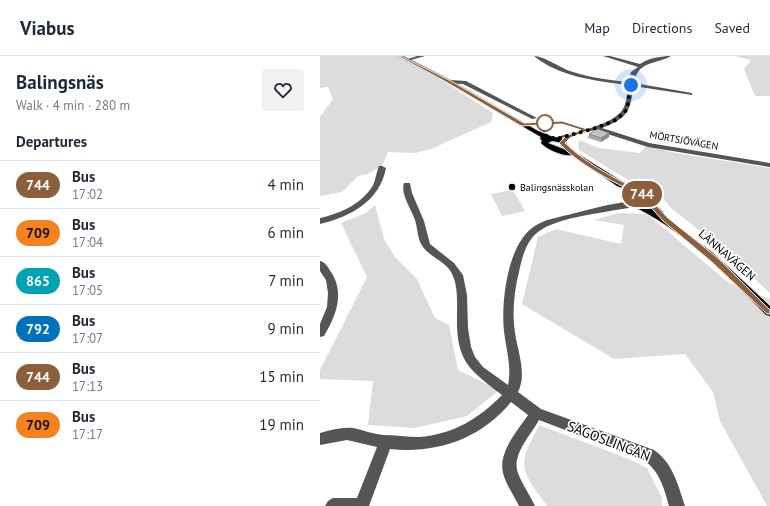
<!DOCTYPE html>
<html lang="en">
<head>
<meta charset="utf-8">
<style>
  :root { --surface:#fff; --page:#f2f2f3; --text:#1f2937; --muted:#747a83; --line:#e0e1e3 }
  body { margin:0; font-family:"PT Sans",sans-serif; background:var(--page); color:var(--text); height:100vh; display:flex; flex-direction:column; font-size:15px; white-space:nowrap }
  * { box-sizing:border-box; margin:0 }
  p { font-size:13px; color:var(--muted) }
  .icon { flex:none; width:22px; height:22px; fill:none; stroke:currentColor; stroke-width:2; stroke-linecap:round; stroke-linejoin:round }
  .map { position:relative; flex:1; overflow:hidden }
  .side { display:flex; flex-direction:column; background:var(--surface); width:320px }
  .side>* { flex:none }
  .badge { padding:0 8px; border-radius:13px; font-size:14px; line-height:26px }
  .you { position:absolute; width:20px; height:20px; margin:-10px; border:3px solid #fff; border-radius:50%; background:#1a73e8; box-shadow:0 0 0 6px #1a73e833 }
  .map>.badge { position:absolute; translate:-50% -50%; box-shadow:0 0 0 2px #fff }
  h2 { padding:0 16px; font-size:15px; line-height:36px }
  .round { display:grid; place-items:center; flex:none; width:42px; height:42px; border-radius:4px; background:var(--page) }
  .summary { display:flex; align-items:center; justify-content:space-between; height:68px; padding:0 16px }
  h1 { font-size:19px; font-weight:700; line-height:30px }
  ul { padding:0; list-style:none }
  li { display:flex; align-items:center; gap:12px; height:48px; padding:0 16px; border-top:1px solid var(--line) }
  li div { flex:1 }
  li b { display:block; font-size:15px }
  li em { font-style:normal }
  li .badge { min-width:44px; font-weight:700; text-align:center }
  header { display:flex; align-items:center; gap:24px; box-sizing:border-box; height:56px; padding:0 20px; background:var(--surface); border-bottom:1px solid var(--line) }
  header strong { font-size:19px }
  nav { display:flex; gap:22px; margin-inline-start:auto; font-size:14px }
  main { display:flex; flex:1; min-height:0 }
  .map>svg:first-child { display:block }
</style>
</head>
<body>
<header>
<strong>Viabus</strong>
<nav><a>Map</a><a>Directions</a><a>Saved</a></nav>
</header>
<main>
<section class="side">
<div class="summary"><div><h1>Balingsnäs</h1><p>Walk · 4 min · 280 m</p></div><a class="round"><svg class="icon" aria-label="heart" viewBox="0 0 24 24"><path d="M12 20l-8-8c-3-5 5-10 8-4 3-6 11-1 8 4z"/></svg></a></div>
<h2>Departures</h2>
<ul>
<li><span class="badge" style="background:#8b5e3c;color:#fff">744</span><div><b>Bus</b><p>17:02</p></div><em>4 min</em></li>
<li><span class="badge" style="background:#f58220;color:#111">709</span><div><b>Bus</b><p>17:04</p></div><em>6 min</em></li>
<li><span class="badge" style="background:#00a3b4;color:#fff">865</span><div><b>Bus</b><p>17:05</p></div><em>7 min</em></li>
<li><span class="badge" style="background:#0072bc;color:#fff">792</span><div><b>Bus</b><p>17:07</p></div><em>9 min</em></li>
<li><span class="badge" style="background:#8b5e3c;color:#fff">744</span><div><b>Bus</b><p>17:13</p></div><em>15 min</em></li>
<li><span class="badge" style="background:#f58220;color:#111">709</span><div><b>Bus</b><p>17:17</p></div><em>19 min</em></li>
</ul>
</section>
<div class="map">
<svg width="450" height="450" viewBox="0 0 450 450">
  <rect width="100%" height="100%" fill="#fff"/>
  <path fill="#dcdcdc" d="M 0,0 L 75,0 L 110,17 L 173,57 L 171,66 L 111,93 L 95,97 L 68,96 L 62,110 L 47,118 L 38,120 L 22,136 L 0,140 L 0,61 L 13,43 L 8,31 L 0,32 Z
    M 415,0 L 450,0 L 450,40 L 435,40 L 424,13 L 431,4 Z
    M 260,84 L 279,92 L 320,97 L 326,90 L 356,97 L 450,112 L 450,237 L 394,186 L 350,151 L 338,136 L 315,128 L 259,94 L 258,87 Z
    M 193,134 L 205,155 L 182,160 L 171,138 Z
    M 55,149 L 64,183 L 75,201 L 97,223 L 115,262 L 129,269 L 138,314 L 179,334 L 147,360 L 95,372 L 48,369 L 53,325 L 0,323 L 0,314 L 47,221 L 21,167 L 46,157 Z
    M 298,157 L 327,158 L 409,227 L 450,243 L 450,450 L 447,450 L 400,365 L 393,336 L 365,298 L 294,303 L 202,248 L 218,181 L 236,173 L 301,188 L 304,169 L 274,164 Z
    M 219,369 L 309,403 L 327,412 L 342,442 L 342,450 L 227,450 C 218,436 200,419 205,401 C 207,390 215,379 219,369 Z"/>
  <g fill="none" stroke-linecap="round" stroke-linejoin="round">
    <defs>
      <path id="major" d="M 77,0 L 83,0 L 132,25 L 218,75 L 233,81 L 242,83 L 253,95 L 303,126 L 331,138 L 335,143 L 334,147 L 343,156 L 340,158 L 393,197 L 450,250 L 450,260 L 446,259 C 405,217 361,171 306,147 L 305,140 L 313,136 L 297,130 L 252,99 C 244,101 226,93 221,87 L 222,85 L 220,82 L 221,81 L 128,27 ZM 232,85 L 238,86 L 246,94 L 228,87 ZM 320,139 L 327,143 L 326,147 L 319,147 L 313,144 L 313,141 Z"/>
    </defs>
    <use href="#major" stroke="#dbdbdb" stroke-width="2"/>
    <path fill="#555" fill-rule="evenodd" d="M 97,0 L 105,0 L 87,5 L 85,4 Z
      M 214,0 C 224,0 242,13 253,16 C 271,22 290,24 308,26 L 311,16 L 318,11 L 283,0 L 290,0 L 320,8 C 328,2 342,0 351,0 C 336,9 318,4 314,27 L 372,37 L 372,39 L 313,30 C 311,56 307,62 282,72 L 329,87 L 450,107 L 450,111 L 328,91 L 275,74 L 233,84 L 233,82 C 250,77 297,69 304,51 C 307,45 307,36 308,29 C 277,25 239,21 214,0 Z
      M 130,24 L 146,25 L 217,62 L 212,63 L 143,28 L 128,27 L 128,25 Z
      M 59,110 L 62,110 L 66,112 C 60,145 30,161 0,168 L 0,162 C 19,158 41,148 52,131 C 56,124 56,117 59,110 Z
      M 84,127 L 90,127 L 92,137 L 104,165 L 110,188 L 134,207 L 143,219 L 147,239 L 148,272 L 151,291 L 155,301 L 163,311 L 188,329 C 192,311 186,293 184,275 C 181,247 187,191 212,172 C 223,163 241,161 255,157 C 268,154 306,143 318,146 L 318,150 C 292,156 238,160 218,176 C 206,185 202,202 199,216 C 194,235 192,257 195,277 C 198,296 207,318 198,336 L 221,353 L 334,394 C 353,407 358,429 365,450 L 349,450 C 344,432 340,416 324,404 L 219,364 C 211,379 191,399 198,417 C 202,428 210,439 215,450 L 199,450 C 194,439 186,429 183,417 C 178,396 198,374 208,359 L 191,346 C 161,383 116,398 70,393 L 49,450 L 5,450 L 8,445 L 13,442 L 37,442 L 57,391 L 27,384 L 0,389 L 0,377 C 11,374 22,371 33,372 C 43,374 53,378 63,379 C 75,379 87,381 99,381 C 132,379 160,362 182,339 C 148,313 136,305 137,259 C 137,246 138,232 133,220 C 128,206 111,202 103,191 C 97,183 98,173 95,164 C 92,154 80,138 84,127 Z
      M 0,205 C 5,206 8,211 11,216 C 25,237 16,260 4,280 L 0,281 L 0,268 L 7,251 L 8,237 L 6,224 L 0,215 Z"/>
    <use href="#major" fill="#000" fill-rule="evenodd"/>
  </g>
  <path fill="#a9a9a9" d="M 269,78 L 289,81 L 281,86 L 268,82 Z"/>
  <path fill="#898989" d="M 289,77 L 289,81 L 281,86 L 281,82 Z"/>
  <path fill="#c4c4c4" stroke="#898989" d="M 277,73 L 289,77 L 281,82 L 269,78 Z"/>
  <path fill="#8b5e3c" stroke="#fff" d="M 78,0 L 81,0 L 131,25 L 204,67 L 242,65 L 267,73 L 267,75 L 250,82 L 245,87 C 269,110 301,126 331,139 L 334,143 L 334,147 L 348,162 L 399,203 L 450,254 L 450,258 L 447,258 L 393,207 L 343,165 L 328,148 L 327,142 C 300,130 258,109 239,87 L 246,80 L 261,74 L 242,68 L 201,70 L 128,27 Z"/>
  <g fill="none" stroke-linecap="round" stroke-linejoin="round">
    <path stroke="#000" stroke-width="4" stroke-dasharray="0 7.2" d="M 225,67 L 224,79 L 236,83 L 276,72 L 296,64 L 305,56 L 307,52 L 311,29"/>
  </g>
  <circle fill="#fff" stroke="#8b5e3c" stroke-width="2" cx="225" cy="67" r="8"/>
  <circle fill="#000" stroke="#fff" stroke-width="1.5" cx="192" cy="131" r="4"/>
  <g text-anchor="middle" stroke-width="3.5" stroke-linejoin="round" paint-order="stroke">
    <g font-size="10" fill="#000" stroke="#fff">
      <text transform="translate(364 84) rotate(10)" y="4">MÖRTSJÖVÄGEN</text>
    </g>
    <g font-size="10" fill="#000" stroke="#fff" text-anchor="start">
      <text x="200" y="135">Balingsnässkolan</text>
    </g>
    <g font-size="12" fill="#000" stroke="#fff">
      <text transform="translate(407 199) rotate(41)" y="4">LÄNNAVÄGEN</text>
    </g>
    <g font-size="14" fill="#000" stroke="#fff">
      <text transform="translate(289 385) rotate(21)" y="5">SAGOSLINGAN</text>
    </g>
  </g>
</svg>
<div class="you" style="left:311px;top:29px"></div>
<b class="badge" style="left:322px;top:138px;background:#8b5e3c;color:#fff">744</b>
</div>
</main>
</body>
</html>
